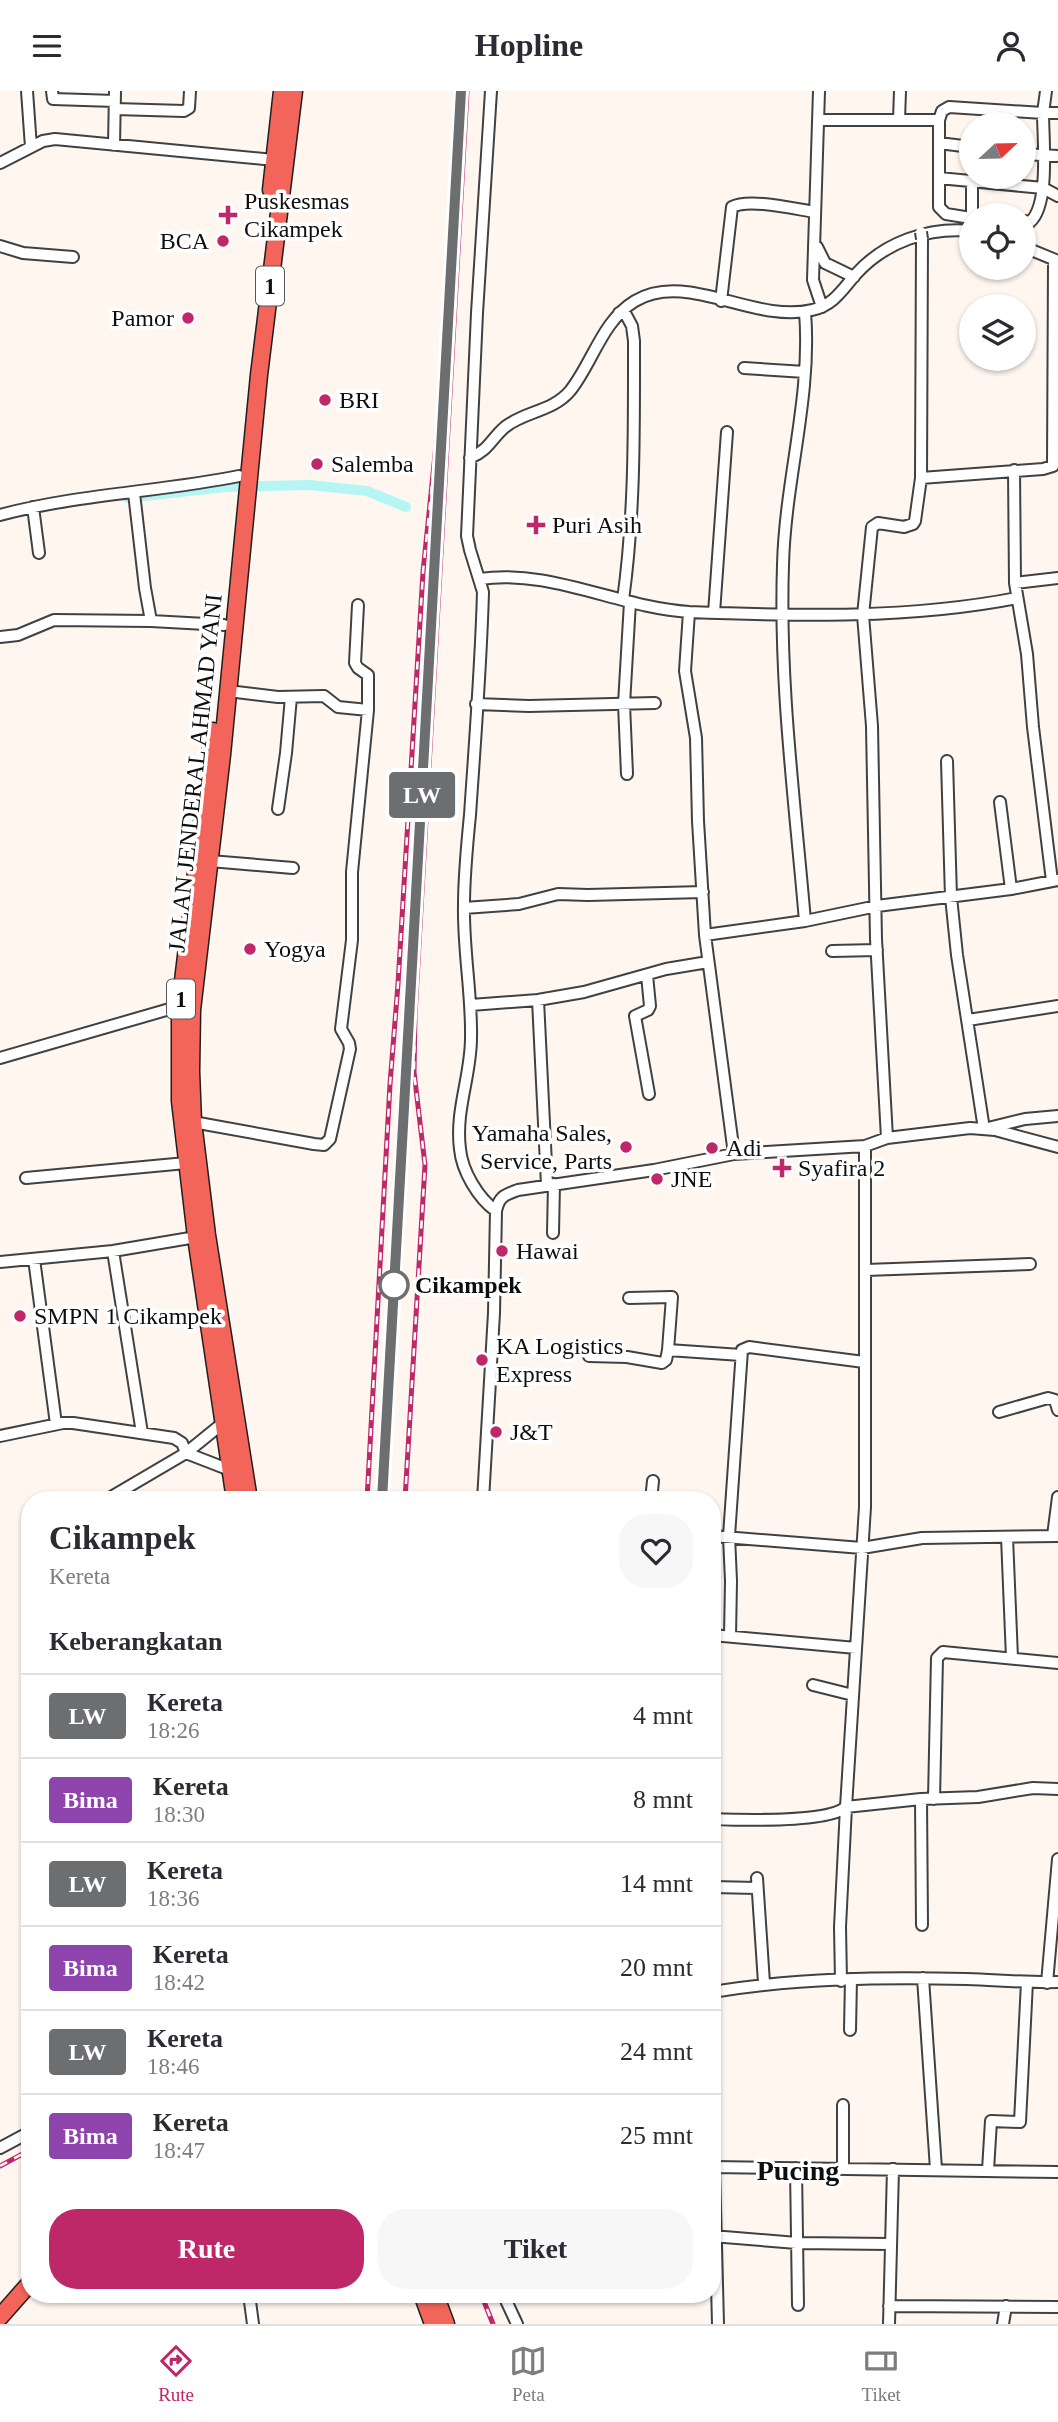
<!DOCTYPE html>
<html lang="id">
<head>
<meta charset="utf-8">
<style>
  :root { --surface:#fff; --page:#f7f7f7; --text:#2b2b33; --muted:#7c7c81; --line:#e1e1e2; --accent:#be2768 }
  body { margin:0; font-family:"Times New Roman",serif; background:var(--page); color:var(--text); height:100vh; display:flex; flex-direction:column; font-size:26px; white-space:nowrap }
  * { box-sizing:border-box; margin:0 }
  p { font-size:23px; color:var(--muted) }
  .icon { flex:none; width:38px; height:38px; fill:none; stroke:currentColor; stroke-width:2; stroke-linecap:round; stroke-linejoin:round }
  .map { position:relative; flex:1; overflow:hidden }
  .drawer { position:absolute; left:21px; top:1400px; width:700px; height:812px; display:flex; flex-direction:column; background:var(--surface); border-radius:28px; box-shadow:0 2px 5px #0004 }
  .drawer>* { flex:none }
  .badge { padding:0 14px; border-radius:5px; font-size:24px; line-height:46px }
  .needle { width:46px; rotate:68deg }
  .controls { position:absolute; left:959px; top:21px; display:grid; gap:14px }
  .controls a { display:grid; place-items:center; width:77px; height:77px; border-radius:50%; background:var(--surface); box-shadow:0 2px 5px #0004; font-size:35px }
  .map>.badge { position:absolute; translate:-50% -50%; box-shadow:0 0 0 4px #fff }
  h2 { padding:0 28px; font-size:26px; line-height:63px }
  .round { display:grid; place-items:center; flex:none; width:74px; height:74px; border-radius:28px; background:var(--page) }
  .summary { display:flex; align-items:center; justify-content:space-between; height:119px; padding:0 28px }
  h1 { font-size:33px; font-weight:700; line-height:52px }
  .action { display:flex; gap:14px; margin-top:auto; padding:14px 28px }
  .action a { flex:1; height:80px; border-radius:28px; background:var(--accent); color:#fff; font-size:28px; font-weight:700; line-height:80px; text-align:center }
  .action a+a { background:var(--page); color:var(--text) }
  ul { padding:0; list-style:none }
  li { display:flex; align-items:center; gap:21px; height:84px; padding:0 28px; border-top:2px solid var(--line) }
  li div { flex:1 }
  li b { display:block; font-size:26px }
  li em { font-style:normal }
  li .badge { min-width:77px; font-weight:700; text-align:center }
  header { display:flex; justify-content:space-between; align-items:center; height:91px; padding:0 28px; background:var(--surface); font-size:32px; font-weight:700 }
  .menu { display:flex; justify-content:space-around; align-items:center; height:98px; border-top:2px solid var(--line); background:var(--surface); font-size:19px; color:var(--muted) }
  .menu a { display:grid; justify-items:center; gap:4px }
  .menu .on { color:var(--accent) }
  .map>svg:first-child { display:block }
</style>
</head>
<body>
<header><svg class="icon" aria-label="menu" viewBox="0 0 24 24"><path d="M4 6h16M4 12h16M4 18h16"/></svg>Hopline<svg class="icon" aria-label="person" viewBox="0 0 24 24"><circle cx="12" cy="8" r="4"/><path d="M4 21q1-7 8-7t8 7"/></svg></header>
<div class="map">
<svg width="1058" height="2233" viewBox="0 0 1058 2233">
  <rect width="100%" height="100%" fill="#fff6f0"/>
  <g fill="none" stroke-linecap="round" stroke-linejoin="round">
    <path stroke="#b5f6f5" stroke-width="10" d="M 127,407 L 225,396 L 310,394 L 367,400 L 406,416"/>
    <defs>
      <path id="minor" d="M 27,0 L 31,56
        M 52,0 L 53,8 L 115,10
        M 491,0 L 477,222 L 467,445 L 470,459 L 483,501 C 481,575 475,650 470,724 C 467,754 464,784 464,814 C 463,859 472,903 471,947 C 471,985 455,1019 460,1058 C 462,1080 478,1107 496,1120
        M 819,0 L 813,189 L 822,216
        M 1046,0 L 1043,22 L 1058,22
        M 115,18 L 184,20 L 189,17 L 190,0
        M 819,29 L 939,29
        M 899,29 L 900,0
        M 939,52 L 971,56
        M 114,54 L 115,0
        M 1024,63 L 1058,65
        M 0,72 L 43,50 L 55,48 L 274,69
        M 939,87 L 1043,97 L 1058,105
        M 972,124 L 972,90
        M 971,127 L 946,123 L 939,116 L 939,29 L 942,20 L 949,16 L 1043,22 C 1043,47 1050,114 1030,131 L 1024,130
        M 0,155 L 23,162 L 73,166
        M 817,156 L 825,172 L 854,186
        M 1024,156 L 1058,170
        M 721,210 L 732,116 C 749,107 795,118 815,121
        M 805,221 C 812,306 785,389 783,474 C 779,593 795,712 805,830
        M 619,222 L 625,222 L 632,235 L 634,250 C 634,337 635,423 623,509
        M 744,277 L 805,281
        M 470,367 C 489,359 491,348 505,336 C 525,320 552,321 570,300 C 593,271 602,230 635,210 C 687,179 754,233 812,219 C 834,214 842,199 856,183 C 885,151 928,136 971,140
        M 1014,379 L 1015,492 L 1027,563 L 1033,636 L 1052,790
        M 921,387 L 1043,378 L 1053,375 L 1054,172
        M 134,402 L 145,497 L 151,530
        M 33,416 L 39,462
        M 0,424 C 78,403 160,401 239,385
        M 480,488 C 550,477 620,517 689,521 C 799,525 909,528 1017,507
        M 1015,492 L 1058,487
        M 689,521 L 685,580 L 696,647 L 698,730 L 705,844 L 734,1063
        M 714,522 L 727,341
        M 0,546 L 18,544 L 54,529 L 151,530 L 224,534
        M 228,600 L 278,606 L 324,605 L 338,616 L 368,619
        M 476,613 L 529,615 L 655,612
        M 947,670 L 951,806 L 957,864 L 984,1038 L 1025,1028 L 1058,1025
        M 627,683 L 624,613 L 630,511
        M 1000,711 L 1011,798
        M 278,718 L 286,662 L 291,606
        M 210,770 L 293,777
        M 464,817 L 519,813 L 558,803 L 588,804 L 703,801
        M 705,844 L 805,830 L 877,815 L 1011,798 L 1058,789
        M 832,860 L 877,859
        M 647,884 L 650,915 L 648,919 L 635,925 L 649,1003
        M 538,909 L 547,1094
        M 471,914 L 538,909 L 584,901 L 666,878 L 708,871
        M 968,929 L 1058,915
        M 0,967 L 180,915 L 186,917
        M 193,1031 L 314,1053 L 324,1054 L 330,1048 L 350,958 L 349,952 L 341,938 L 352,849 L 352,781 L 368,619 L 368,584 L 358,577 L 355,572 L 358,514
        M 887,1047 L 876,848 L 872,635 L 863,524 L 872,436 L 878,432 L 904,436 L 913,433 L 915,430 L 921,387 L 922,148
        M 26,1087 L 186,1072
        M 553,1142 L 554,1093
        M 113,1160 L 142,1342
        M 34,1168 L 56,1333
        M 0,1171 L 113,1160 L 196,1146
        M 866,1179 L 1030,1173
        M 629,1207 L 672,1206 L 668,1259 L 741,1264
        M 589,1265 L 627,1266 L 662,1272 L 666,1269 L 668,1259
        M 999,1321 L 1048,1307 L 1055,1309 L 1058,1319
        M 0,1345 L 63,1332 L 73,1332 L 174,1347 L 182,1352 L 186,1362 L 230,1379
        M 106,1409 L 186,1362 L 223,1332
        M 483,1409 L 494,1222 L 496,1120 C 499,1105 505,1104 518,1099 L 654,1079 L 734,1063 L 865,1055 L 887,1047 L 970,1037 L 995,1039 L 1058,1056
        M 651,1409 L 653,1390
        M 712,1445 L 862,1457 L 922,1447 L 1058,1445
        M 1053,1445 L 1058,1406
        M 1007,1446 L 1012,1567
        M 712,1544 L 856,1557
        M 730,1545 L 731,1490 L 729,1445 L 742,1259 L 749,1256 L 864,1271
        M 813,1594 L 853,1604
        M 921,1708 L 922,1834
        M 934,1708 L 937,1567 L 943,1561 L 1058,1572
        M 712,1728 C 739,1729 828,1732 846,1716 L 865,1416 L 865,1055
        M 757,1787 L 764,1892
        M 712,1796 L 757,1797
        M 923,1887 L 936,2078
        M 841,1890 L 840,1836 L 846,1716 L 921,1708 L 978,1706 L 1033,1697 L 1058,1698
        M 1047,1892 L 1058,1768
        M 712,1901 C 796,1887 882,1886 967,1888 C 998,1889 1028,1892 1058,1891
        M 850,1939 L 851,1888
        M 0,2057 L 30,2041
        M 712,2076 L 1058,2081
        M 714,2076 L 718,2233
        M 796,2077 L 798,2214
        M 843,2078 L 843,2014
        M 988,2079 L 991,2030 L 1020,2031 L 1027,1891
        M 712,2145 L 797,2152 L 890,2153
        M 249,2203 L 253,2233
        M 503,2203 L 517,2233
        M 889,2215 L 1058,2216
        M 889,2233 L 893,2078
        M 1003,2233 L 1006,2215"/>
      <path id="highway" d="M 271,99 L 282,0
        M 213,640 L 180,915 L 180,1010 L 196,1146 L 235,1409
        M 249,1409 L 207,1144 L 193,1031 L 191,980 L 192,919 L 222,664 L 259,284 L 294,0
        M 422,2203 L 433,2233
        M 435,2203 L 446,2233
        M 0,2226 L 30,2192"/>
    </defs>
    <use href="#minor" stroke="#414141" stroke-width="14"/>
    <use href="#highway" stroke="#1f1f1f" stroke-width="19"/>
    <use href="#minor" stroke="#fff" stroke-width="10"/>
    <use href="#highway" stroke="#f3655a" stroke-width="16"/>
    <defs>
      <path id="rail" d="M 367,1409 L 390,993 L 398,893 L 423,481 L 441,305
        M 382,1409 L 406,978
        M 405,1409 L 425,1074 L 414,981 L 415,924 L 467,0
        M 0,2075 L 30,2059
        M 481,2203 L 493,2233"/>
    </defs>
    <use href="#rail" stroke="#be2768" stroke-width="5"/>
    <use href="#rail" stroke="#fff" stroke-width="2.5" stroke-dasharray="8" stroke-linecap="butt"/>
    <defs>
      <path id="minor-bridge" d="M 921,141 L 922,148"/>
    </defs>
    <use href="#minor-bridge" stroke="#414141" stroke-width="14" stroke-linecap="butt"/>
    <use href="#minor-bridge" stroke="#fff" stroke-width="10"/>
  </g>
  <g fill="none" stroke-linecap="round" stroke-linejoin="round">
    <defs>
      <path id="line" d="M 382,1409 L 461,0"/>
    </defs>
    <use href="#line" stroke="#fff" stroke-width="16"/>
    <use href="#line" stroke="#6d6e70" stroke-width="10"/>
  </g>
  <g fill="#be2768" stroke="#fff" stroke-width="2.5">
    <path d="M224.5 113.5h7v7h7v7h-7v7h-7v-7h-7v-7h7z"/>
    <circle cx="223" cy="150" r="7"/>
    <circle cx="188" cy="227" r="7"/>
    <circle cx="325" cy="309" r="7"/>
    <circle cx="317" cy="373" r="7"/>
    <path d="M532.5 423.5h7v7h7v7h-7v7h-7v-7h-7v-7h7z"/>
    <circle cx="250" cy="858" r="7"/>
    <circle cx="626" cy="1056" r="7"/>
    <circle cx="712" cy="1057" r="7"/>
    <path d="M778.5 1066.5h7v7h7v7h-7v7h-7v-7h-7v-7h7z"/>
    <circle cx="657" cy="1088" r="7"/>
    <circle cx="502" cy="1160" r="7"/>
    <circle cx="20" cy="1225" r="7"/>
    <circle cx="482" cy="1269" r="7"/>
    <circle cx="496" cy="1341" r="7"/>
  </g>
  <circle fill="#fff" stroke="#6d6e70" stroke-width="3.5" cx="394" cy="1194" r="14"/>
  <g text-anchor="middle" stroke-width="7" stroke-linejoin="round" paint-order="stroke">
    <g fill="#fff" stroke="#565656" stroke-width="2">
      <rect x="256" y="175.5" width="28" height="39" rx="5"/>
      <rect x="167" y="888.5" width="28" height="39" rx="5"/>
    </g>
    <g font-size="23" font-weight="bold" fill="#0e0e0e">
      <text x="270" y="203">1</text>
      <text x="181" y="916">1</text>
    </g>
    <g font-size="24" fill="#0e0e0e" stroke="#fff" text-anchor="start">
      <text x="244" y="118">Puskesmas<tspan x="244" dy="28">Cikampek</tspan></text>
      <text x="209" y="158" text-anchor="end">BCA</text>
      <text x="174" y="235" text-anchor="end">Pamor</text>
      <text x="339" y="317">BRI</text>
      <text x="331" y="381">Salemba</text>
      <text x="552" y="442">Puri Asih</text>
      <text x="264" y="866">Yogya</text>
      <text x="612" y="1050" text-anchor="end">Yamaha Sales,<tspan x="612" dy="28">Service, Parts</tspan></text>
      <text x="726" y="1065">Adi</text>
      <text x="798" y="1085">Syafira 2</text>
      <text x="671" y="1096">JNE</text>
      <text x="516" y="1168">Hawai</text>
      <text x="34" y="1233">SMPN 1 Cikampek</text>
      <text x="496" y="1263">KA Logistics<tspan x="496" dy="28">Express</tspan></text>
      <text x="510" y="1349">J&amp;T</text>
    </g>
    <g font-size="24" fill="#0e0e0e" stroke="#fff">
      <text transform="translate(195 682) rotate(-84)" y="8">JALAN JENDERAL AHMAD YANI</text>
    </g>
    <g font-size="24" font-weight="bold" fill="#0e0e0e" stroke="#fff" text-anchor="start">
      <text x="415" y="1202">Cikampek</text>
    </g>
    <g font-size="28" font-weight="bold" fill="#0e0e0e" stroke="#fff">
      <text x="798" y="2089">Pucing</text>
    </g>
  </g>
</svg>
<div class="controls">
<a><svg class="needle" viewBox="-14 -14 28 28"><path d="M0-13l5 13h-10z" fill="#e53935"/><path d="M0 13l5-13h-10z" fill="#7c7c81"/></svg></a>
<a><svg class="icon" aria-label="locate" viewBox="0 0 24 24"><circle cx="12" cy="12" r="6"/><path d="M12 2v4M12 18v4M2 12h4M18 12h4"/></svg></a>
<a><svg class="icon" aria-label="layers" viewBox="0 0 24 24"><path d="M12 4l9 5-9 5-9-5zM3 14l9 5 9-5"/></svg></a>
</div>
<b class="badge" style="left:422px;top:704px;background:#6d6e70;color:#fff">LW</b>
<section class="drawer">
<div class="summary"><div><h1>Cikampek</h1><p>Kereta</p></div><a class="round"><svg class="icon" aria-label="heart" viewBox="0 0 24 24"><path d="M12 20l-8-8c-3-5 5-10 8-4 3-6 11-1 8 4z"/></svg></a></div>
<h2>Keberangkatan</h2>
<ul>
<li><span class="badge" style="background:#6d6e70;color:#fff">LW</span><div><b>Kereta</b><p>18:26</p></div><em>4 mnt</em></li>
<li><span class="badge" style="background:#8e44ad;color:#fff">Bima</span><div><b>Kereta</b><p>18:30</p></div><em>8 mnt</em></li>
<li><span class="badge" style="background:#6d6e70;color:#fff">LW</span><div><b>Kereta</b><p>18:36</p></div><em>14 mnt</em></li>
<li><span class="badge" style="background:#8e44ad;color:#fff">Bima</span><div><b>Kereta</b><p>18:42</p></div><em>20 mnt</em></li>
<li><span class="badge" style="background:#6d6e70;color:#fff">LW</span><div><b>Kereta</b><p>18:46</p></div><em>24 mnt</em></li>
<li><span class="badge" style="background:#8e44ad;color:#fff">Bima</span><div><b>Kereta</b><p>18:47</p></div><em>25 mnt</em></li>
</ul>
<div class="action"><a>Rute</a><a>Tiket</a></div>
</section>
</div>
<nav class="menu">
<a class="on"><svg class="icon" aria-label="directions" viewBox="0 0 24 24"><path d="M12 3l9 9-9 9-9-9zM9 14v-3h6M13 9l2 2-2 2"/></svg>Rute</a>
<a><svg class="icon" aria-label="map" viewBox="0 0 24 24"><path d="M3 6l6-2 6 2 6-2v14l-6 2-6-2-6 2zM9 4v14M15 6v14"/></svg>Peta</a>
<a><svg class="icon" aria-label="tickets" viewBox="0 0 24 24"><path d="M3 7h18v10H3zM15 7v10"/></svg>Tiket</a>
</nav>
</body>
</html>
